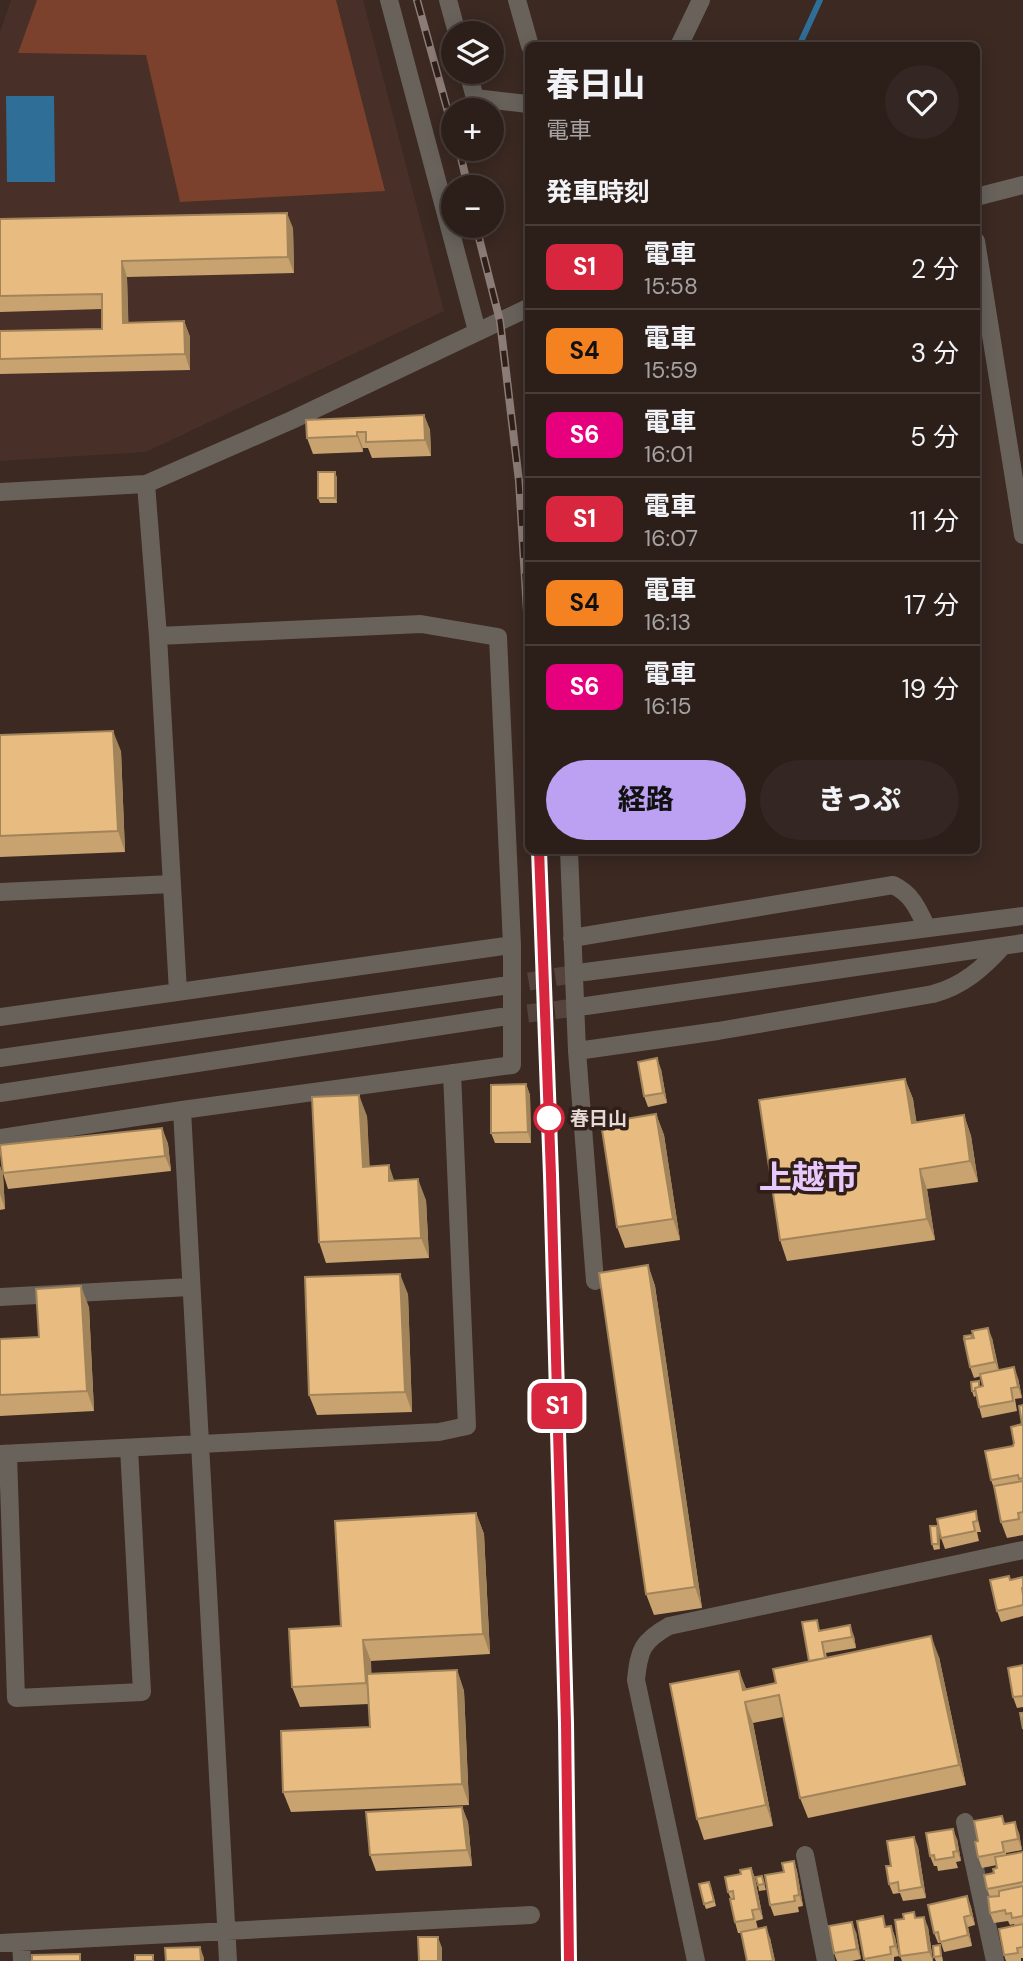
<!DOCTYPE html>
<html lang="ja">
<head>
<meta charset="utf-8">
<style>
  :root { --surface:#2c1f1a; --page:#342723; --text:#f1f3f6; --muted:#a6a2a2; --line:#483d39; --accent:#bca0f2 }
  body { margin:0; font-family:"DM Sans","Noto Sans JP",sans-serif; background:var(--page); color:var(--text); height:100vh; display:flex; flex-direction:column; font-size:26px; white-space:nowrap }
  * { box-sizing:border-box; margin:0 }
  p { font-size:23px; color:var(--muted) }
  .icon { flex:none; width:38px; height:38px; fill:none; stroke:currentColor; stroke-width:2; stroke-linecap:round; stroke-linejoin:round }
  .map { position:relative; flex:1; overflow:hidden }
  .sheet { position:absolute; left:525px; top:42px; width:455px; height:812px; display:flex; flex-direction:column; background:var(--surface); border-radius:10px; box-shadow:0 4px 18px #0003,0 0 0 2px var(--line) }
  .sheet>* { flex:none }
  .badge { padding:0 14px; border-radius:10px; font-size:24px; line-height:46px }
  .tools { position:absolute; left:441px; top:21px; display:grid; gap:14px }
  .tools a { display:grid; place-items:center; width:63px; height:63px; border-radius:50%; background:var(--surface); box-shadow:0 4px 18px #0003,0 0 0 2px var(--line); font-size:35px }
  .map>.badge { position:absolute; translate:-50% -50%; box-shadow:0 0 0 4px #fff }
  h2 { padding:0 21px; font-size:26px; line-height:63px }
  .round { display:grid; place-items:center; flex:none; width:74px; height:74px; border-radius:37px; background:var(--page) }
  .overview { display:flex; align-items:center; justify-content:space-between; height:119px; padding:0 21px }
  h1 { font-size:33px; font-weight:800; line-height:52px }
  .button { display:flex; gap:14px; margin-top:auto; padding:14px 21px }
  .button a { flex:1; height:80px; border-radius:42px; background:var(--accent); color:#111; font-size:28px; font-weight:800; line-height:80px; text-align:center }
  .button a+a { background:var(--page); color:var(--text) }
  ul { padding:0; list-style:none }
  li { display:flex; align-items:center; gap:21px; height:84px; padding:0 21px; border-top:2px solid var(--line) }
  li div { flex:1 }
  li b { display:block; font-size:26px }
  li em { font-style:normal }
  li .badge { min-width:77px; font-weight:700; text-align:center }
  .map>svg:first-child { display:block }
</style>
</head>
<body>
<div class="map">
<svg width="1023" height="1961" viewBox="0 0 1023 1961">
  <rect width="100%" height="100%" fill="#3b2922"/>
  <path fill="#482f27" d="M 11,0 L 363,0 L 444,311 L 146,452 L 0,461 L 0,32 Z"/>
  <path fill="#7b412c" d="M 37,0 L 336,0 L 385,191 L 180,202 L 146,55 L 18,53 Z"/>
  <path fill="#2f6e96" d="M 6,96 L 54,96 L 55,182 L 7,182 Z"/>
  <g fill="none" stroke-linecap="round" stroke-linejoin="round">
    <path stroke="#2f6e96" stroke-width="6" d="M 799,46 L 820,0"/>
    <path stroke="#55443d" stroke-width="18" stroke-dasharray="18 9" stroke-linecap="butt" d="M 502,986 L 585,972
      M 501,1017 L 586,1006"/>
    <path stroke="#68625b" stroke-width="18" d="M 389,0 L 477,331
      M 448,0 L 457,33
      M 517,0 L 530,46
      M 679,46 L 701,0
      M 468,72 L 475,98 L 528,104
      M 976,197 L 1023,185
      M 976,241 L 1023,535
      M 146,484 L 158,636 L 178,992
      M 0,492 L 146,484 L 292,420 L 528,308
      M 569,850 L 577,1051 L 595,1281
      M 0,892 L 172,884
      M 572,938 L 893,885 C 912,894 918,909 927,928
      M 585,972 L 1023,916
      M 586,1006 L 1023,943
      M 0,1017 L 512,945
      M 577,1051 L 718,1031 L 933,994 C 963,986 983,968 1003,946
      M 0,1058 L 502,986
      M 0,1093 L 501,1017
      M 182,1110 L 228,1961
      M 0,1138 L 182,1110 L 512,1065 L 512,945 L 498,637 L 421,624 L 158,636
      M 0,1297 L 190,1287
      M 0,1454 L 439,1432 L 467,1426 L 452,1073
      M 8,1454 L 16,1698 L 142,1692 L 129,1448
      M 965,1822 L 995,1961
      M 805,1855 L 826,1961
      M 21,1942 L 22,1961
      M 0,1943 L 531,1915
      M 696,1961 L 636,1680 C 639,1650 642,1641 669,1626 L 1023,1550"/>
    <defs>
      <path id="rail" d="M 417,0 L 453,130
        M 459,149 L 468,187
        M 476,226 L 500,321 L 519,481 L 528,628
        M 538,850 L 549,1120 L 566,1723 L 569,1961"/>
    </defs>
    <use href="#rail" stroke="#8c7c77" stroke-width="8"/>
    <use href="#rail" stroke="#301f19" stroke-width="5" stroke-dasharray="16" stroke-linecap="butt"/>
  </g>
  <path fill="#c8a26f" d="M 0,219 L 293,228 L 294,273 L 127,277 L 128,323 L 184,321 L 190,337 L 190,370 L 0,374 L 0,331 L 102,329 L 102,309 L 0,312 Z
    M 424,415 L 430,430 L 431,456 L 372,458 L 368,448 L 363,448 L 363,452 L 313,454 L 307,438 Z
    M 335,472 L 337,478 L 337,503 L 320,503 L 318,498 Z
    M 0,735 L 121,751 L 125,852 L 0,857 Z
    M 661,1069 L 667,1103 L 648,1107 L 644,1096 Z
    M 905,1079 L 913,1099 L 916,1122 L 964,1115 L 971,1136 L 978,1182 L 927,1189 L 935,1240 L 787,1261 L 780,1240 Z
    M 526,1084 L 530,1095 L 531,1143 L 495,1143 L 491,1133 Z
    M 656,1114 L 664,1135 L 680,1240 L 625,1248 L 617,1227 Z
    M 367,1116 L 369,1166 L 426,1200 L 429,1258 L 326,1263 L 319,1242 Z
    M 162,1128 L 168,1144 L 171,1171 L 8,1189 L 3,1173 Z
    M 0,1166 L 3,1175 L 5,1209 L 0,1210 Z
    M 648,1265 L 655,1286 L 702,1608 L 654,1615 L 646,1594 Z
    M 408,1294 L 412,1412 L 317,1415 L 309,1395 Z
    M 89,1307 L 94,1411 L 0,1416 L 0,1339 L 39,1337 Z
    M 972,1338 L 992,1338 L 999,1370 L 1018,1378 L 1022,1398 L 1015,1399 L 1017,1411 L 982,1418 L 976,1396 L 974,1397 L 972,1391 L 983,1386 L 981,1376 L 974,1378 L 970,1367 Z
    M 1023,1405 L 1023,1535 L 1007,1538 L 1001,1522 L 995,1491 L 991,1480 L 1013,1446 L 1022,1424 Z
    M 976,1511 L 981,1532 L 977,1532 L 979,1541 L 945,1549 L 941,1538 Z
    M 476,1513 L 484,1534 L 490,1654 L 371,1661 L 371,1674 L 457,1670 L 464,1691 L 469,1805 L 291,1812 L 283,1792 L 370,1727 L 369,1704 L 300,1707 L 292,1687 L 341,1626 Z
    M 937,1526 L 939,1531 L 940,1549 L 934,1550 L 932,1544 Z
    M 1009,1576 L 1010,1580 L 1023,1577 L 1023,1616 L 1001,1622 L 997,1611 Z
    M 821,1630 L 854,1636 L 856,1648 L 826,1653 L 827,1658 L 939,1657 L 966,1785 L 808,1818 L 800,1798 L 783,1717 L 753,1723 L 773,1826 L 704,1840 L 697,1819 L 739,1671 L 746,1689 L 776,1683 L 809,1661 Z
    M 1023,1665 L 1023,1707 L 1017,1708 L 1013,1697 Z
    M 462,1807 L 468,1822 L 472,1866 L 376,1871 L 370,1855 Z
    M 1002,1816 L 1005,1824 L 1019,1833 L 1022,1850 L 1006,1853 L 1006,1855 L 1023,1852 L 1023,1958 L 1021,1958 L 1021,1961 L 1006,1961 L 1004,1955 L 1015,1926 L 1014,1924 L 1010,1925 L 1008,1921 L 994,1923 L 990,1913 L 990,1897 L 987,1889 L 997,1868 L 997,1865 L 982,1868 L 978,1857 L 978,1841 Z
    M 914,1837 L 918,1847 L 926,1898 L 903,1901 L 900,1893 L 893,1894 L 889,1884 L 891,1866 Z
    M 957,1839 L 961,1861 L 956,1862 L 958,1868 L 938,1871 L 937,1866 L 934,1866 L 930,1856 Z
    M 794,1861 L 797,1871 L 803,1906 L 798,1907 L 799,1912 L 774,1916 L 770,1905 L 784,1872 Z
    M 751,1868 L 755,1878 L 763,1919 L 756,1921 L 758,1929 L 770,1938 L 775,1961 L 747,1961 L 741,1933 L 738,1933 L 735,1922 L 731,1899 L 728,1892 L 741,1874 Z
    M 762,1876 L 766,1890 L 759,1891 L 758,1885 Z
    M 711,1887 L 716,1906 L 706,1909 L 704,1904 Z
    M 967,1896 L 971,1907 L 975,1925 L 968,1927 L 972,1946 L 944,1952 L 941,1943 L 938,1943 L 934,1933 Z
    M 914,1912 L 916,1918 L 928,1927 L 933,1961 L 902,1961 L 900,1956 L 904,1919 Z
    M 857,1921 L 887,1927 L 891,1926 L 895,1937 L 899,1956 L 894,1957 L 894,1961 L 865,1961 Z
    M 856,1932 L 861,1959 L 852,1961 L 837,1961 L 834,1953 Z
    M 940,1945 L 943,1961 L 936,1961 L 934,1957 Z"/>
  <path fill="#a2845a" d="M 287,213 L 293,228 L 294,273 L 288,257 Z
    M 122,261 L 127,277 L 129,338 L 123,323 Z
    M 184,321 L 190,337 L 190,370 L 185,354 Z
    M 424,415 L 430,430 L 431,456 L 425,440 Z
    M 357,432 L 363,448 L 363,452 L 357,436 Z
    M 335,472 L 337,478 L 337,503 L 335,498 Z
    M 113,731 L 121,751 L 125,852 L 118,831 Z
    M 657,1058 L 661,1069 L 667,1103 L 663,1093 Z
    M 905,1079 L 913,1099 L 920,1144 L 912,1123 Z
    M 526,1084 L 530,1095 L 531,1143 L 528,1132 Z
    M 359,1095 L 367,1116 L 371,1187 L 363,1167 Z
    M 656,1114 L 664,1135 L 680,1240 L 673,1219 Z
    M 964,1115 L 971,1136 L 978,1182 L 970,1161 Z
    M 162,1128 L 168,1144 L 171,1171 L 165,1156 Z
    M 389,1165 L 396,1186 L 389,1181 Z
    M 0,1166 L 3,1175 L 5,1209 L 0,1194 Z
    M 920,1169 L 927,1189 L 935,1240 L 927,1219 Z
    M 418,1179 L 426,1200 L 429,1258 L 421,1238 Z
    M 648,1265 L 655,1286 L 702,1608 L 695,1587 Z
    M 400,1274 L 408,1294 L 412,1412 L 405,1392 Z
    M 81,1286 L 89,1307 L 94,1411 L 87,1391 Z
    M 988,1328 L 992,1338 L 999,1373 L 995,1362 Z
    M 1014,1367 L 1018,1378 L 1022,1398 L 1018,1387 Z
    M 476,1513 L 484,1534 L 490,1654 L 483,1634 Z
    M 937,1526 L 939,1531 L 940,1549 L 938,1544 Z
    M 850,1625 L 854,1636 L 856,1648 L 852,1637 Z
    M 931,1636 L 939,1657 L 966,1785 L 959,1765 Z
    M 363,1640 L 371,1661 L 373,1704 L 366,1683 Z
    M 457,1670 L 464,1691 L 469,1805 L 462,1784 Z
    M 739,1671 L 747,1691 L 743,1690 Z
    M 745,1702 L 753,1723 L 773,1826 L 766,1805 Z
    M 462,1807 L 468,1822 L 472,1866 L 467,1850 Z
    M 1015,1822 L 1019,1833 L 1022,1850 L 1018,1839 Z
    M 953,1829 L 957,1839 L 961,1861 L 957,1851 Z
    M 914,1837 L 918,1847 L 926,1898 L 922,1887 Z
    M 794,1861 L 797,1871 L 803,1906 L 799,1895 Z
    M 751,1868 L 755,1878 L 763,1919 L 759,1909 Z
    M 967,1896 L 971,1907 L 975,1925 L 971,1915 Z
    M 924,1917 L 928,1927 L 933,1961 L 929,1952 Z
    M 964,1917 L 968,1927 L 972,1946 L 968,1935 Z
    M 852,1922 L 856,1932 L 861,1959 L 857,1949 Z
    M 891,1926 L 895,1937 L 899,1956 L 895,1946 Z
    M 766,1927 L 770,1938 L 775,1961 L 773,1961 Z
    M 438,1937 L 442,1948 L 442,1961 L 438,1961 Z
    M 200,1947 L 204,1958 L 204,1961 L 201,1961 Z"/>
  <path fill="#e8bc81" stroke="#a2845a" stroke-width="2" d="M 287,213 L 288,257 L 122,261 L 123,323 L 184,321 L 185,354 L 0,359 L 0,331 L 102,329 L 102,294 L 0,296 L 0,219 Z
    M 424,415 L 425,440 L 366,442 L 366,432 L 357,432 L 357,436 L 307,438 L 306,420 Z
    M 318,472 L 335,472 L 335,498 L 318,498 Z
    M 113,731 L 118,831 L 0,836 L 0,735 Z
    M 657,1058 L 663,1093 L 644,1096 L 638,1062 Z
    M 905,1079 L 912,1123 L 964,1115 L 970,1161 L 920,1169 L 927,1219 L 780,1240 L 759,1100 Z
    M 526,1084 L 528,1132 L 491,1133 L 491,1085 Z
    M 359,1095 L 363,1167 L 389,1165 L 389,1181 L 418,1179 L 421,1238 L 319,1242 L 312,1097 Z
    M 656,1114 L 673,1219 L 617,1227 L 601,1123 Z
    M 162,1128 L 165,1156 L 3,1173 L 0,1145 Z
    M 648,1265 L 695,1587 L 646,1594 L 599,1273 Z
    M 400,1274 L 405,1392 L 309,1395 L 305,1277 Z
    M 81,1286 L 87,1391 L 0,1395 L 0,1339 L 39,1337 L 36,1289 Z
    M 988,1328 L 995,1362 L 970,1367 L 964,1339 L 974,1338 L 972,1331 Z
    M 971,1335 L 972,1338 L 964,1339 L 965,1342 L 964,1336 Z
    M 1014,1367 L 1018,1387 L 1011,1388 L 1013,1401 L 979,1407 L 975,1388 L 983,1386 L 980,1374 Z
    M 979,1381 L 979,1387 L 975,1388 L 975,1391 L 972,1391 L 971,1382 Z
    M 1023,1405 L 1023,1478 L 1019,1479 L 1018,1475 L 991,1480 L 985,1451 L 1013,1446 L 1014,1443 L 1011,1427 L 1022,1424 L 1019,1406 Z
    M 1023,1481 L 1023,1512 L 1018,1513 L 1019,1519 L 1001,1522 L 994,1486 Z
    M 976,1511 L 977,1521 L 973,1522 L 975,1531 L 941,1538 L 937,1519 Z
    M 476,1513 L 483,1634 L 363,1640 L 366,1683 L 292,1687 L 289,1629 L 341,1626 L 335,1521 Z
    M 930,1526 L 937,1526 L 938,1544 L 932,1544 Z
    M 1009,1576 L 1010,1580 L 1023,1577 L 1023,1588 L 1022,1588 L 1023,1595 L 1023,1605 L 997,1611 L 990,1580 Z
    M 817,1620 L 819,1631 L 850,1625 L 852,1637 L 822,1642 L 825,1658 L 809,1661 L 802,1622 Z
    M 931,1636 L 959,1765 L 800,1798 L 779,1695 L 745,1702 L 766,1805 L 697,1819 L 670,1684 L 739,1671 L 743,1690 L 776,1683 L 773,1669 Z
    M 1023,1665 L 1023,1696 L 1013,1697 L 1008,1668 Z
    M 457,1670 L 462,1784 L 283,1792 L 281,1731 L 370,1727 L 367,1674 Z
    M 1020,1713 L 1023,1713 L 1023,1729 Z
    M 462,1807 L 467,1850 L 370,1855 L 366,1812 Z
    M 1002,1816 L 1004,1824 L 1015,1822 L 1018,1839 L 1002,1842 L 1004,1852 L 978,1857 L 975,1842 L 978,1841 L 974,1821 Z
    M 953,1829 L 957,1851 L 953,1852 L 954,1857 L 935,1860 L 934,1855 L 930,1856 L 926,1833 Z
    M 914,1837 L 922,1887 L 899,1891 L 898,1882 L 889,1884 L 886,1866 L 891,1866 L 887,1841 Z
    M 1023,1852 L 1023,1882 L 987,1889 L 984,1875 L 994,1873 L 993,1869 L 997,1868 L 995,1857 Z
    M 794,1861 L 799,1895 L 794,1896 L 795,1901 L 770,1905 L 765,1875 L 784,1872 L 782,1863 Z
    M 751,1868 L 759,1909 L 752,1910 L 754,1919 L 735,1922 L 730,1899 L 734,1899 L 733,1891 L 728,1892 L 725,1877 L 741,1874 L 740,1870 Z
    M 762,1876 L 764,1884 L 758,1885 L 756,1877 Z
    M 709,1882 L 714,1901 L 704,1904 L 699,1884 Z
    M 1023,1886 L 1023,1916 L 1012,1918 L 1011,1913 L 1006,1914 L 1005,1910 L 990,1913 L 988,1897 L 999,1896 L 999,1891 Z
    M 967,1896 L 971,1915 L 964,1917 L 968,1935 L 940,1942 L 938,1932 L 934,1933 L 928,1905 Z
    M 914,1912 L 915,1918 L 924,1917 L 929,1952 L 900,1956 L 895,1920 L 904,1919 L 903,1914 Z
    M 883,1916 L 885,1927 L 891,1926 L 895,1946 L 890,1947 L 891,1954 L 864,1959 L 857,1921 Z
    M 852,1922 L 857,1949 L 834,1953 L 829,1926 Z
    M 1023,1924 L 1023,1947 L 1017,1948 L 1018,1953 L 1004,1955 L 999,1929 Z
    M 766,1927 L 773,1961 L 747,1961 L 741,1932 Z
    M 418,1937 L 438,1937 L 438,1961 L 419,1961 Z
    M 940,1945 L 941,1956 L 934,1957 L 933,1946 Z
    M 200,1947 L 201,1961 L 166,1961 L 165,1948 Z
    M 80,1954 L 80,1961 L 32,1961 L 32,1955 Z
    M 135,1955 L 153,1955 L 153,1961 L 135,1961 Z"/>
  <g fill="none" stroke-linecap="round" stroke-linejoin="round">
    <defs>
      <path id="line" d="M 539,850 L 551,1175 L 566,1723 L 569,1961"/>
    </defs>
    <use href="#line" stroke="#fff" stroke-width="16"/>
    <use href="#line" stroke="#d7263d" stroke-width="10"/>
  </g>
  <circle fill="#fff" stroke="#d7263d" stroke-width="3.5" cx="549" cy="1118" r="14"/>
  <g text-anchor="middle" stroke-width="7" stroke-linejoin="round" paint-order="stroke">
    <g font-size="19" font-weight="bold" fill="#e6dad6" stroke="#301f19" text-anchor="start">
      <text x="570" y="1125">春日山</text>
    </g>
    <g font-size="33" font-weight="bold" fill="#e8c9fe" stroke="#301f19">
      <text x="808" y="1189">上越市</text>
    </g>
  </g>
</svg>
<div class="tools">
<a><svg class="icon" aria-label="layers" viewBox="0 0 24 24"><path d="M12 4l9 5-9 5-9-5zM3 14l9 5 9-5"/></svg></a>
<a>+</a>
<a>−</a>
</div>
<b class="badge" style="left:557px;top:1406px;background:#d7263d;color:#fff">S1</b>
<section class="sheet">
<div class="overview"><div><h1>春日山</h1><p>電車</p></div><a class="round"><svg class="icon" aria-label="heart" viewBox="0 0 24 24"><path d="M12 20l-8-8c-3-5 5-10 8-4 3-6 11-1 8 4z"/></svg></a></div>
<h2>発車時刻</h2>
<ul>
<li><span class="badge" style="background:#d7263d;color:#fff">S1</span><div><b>電車</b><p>15:58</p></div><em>2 分</em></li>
<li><span class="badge" style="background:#f58220;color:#111">S4</span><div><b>電車</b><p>15:59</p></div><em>3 分</em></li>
<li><span class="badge" style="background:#e6007e;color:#fff">S6</span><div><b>電車</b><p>16:01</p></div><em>5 分</em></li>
<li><span class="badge" style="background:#d7263d;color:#fff">S1</span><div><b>電車</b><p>16:07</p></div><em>11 分</em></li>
<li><span class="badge" style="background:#f58220;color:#111">S4</span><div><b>電車</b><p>16:13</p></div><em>17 分</em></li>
<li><span class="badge" style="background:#e6007e;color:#fff">S6</span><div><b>電車</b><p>16:15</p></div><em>19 分</em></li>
</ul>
<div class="button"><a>経路</a><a>きっぷ</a></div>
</section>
</div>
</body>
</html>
